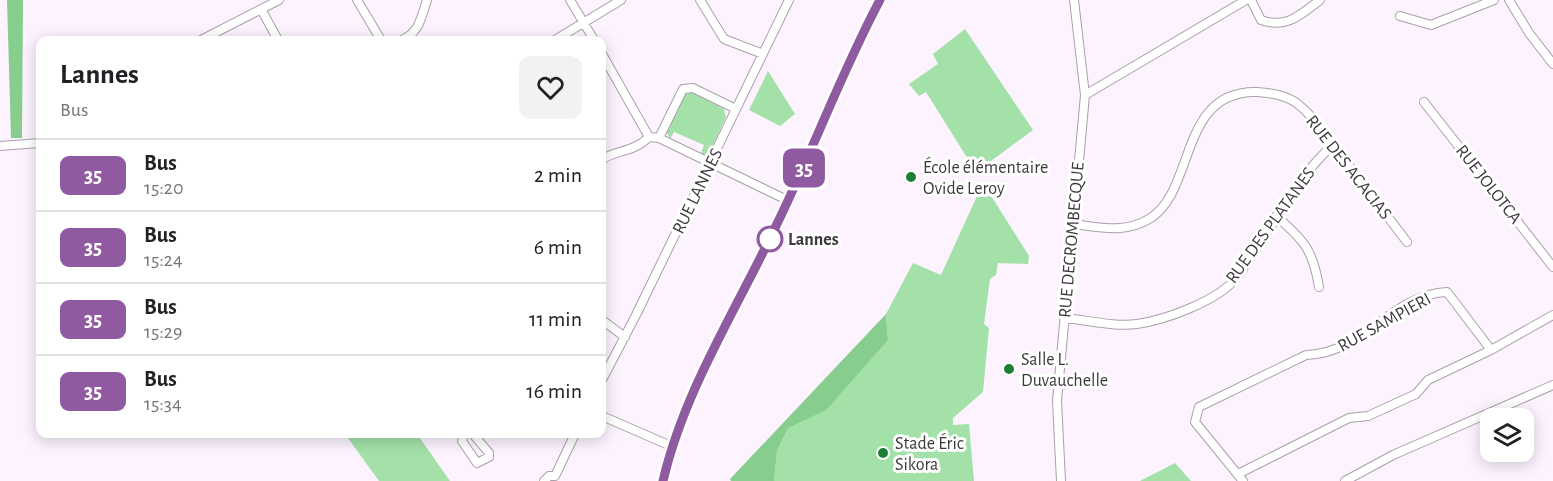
<!DOCTYPE html>
<html lang="fr">
<head>
<meta charset="utf-8">
<style>
  :root { --surface:#fff; --page:#f2f2f2; --text:#202124; --muted:#757577; --line:#e0e0e0 }
  body { margin:0; font-family:"Alegreya Sans",sans-serif; background:var(--page); color:var(--text); height:100vh; display:flex; flex-direction:column; font-size:22px; white-space:nowrap }
  * { box-sizing:border-box; margin:0 }
  p { font-size:20px; color:var(--muted) }
  .icon { flex:none; width:33px; height:33px; fill:none; stroke:currentColor; stroke-width:2; stroke-linecap:round; stroke-linejoin:round }
  .map { position:relative; flex:1; overflow:hidden }
  .side { position:absolute; left:36px; top:36px; width:570px; height:402px; display:flex; flex-direction:column; background:var(--surface); border-radius:12px; box-shadow:0 3px 15px #0003 }
  .side>* { flex:none }
  .badge { padding:0 12px; border-radius:9px; font-size:21px; line-height:39px }
  .tools { position:absolute; left:1480px; top:408px; display:grid; gap:12px }
  .tools a { display:grid; place-items:center; width:54px; height:54px; border-radius:12px; background:var(--surface); box-shadow:0 3px 15px #0003; font-size:30px }
  .map>.badge { position:absolute; translate:-50% -50%; box-shadow:0 0 0 3px #fff }
  .round { display:grid; place-items:center; flex:none; width:63px; height:63px; border-radius:12px; background:var(--page) }
  .headline { display:flex; align-items:center; justify-content:space-between; height:102px; padding:0 24px }
  h1 { font-size:28px; font-weight:700; line-height:45px }
  ul { padding:0; list-style:none }
  li { display:flex; align-items:center; gap:18px; height:72px; padding:0 24px; border-top:2px solid var(--line) }
  li div { flex:1 }
  li b { display:block; font-size:22px }
  li em { font-style:normal }
  li .badge { min-width:66px; font-weight:700; text-align:center }
  .map>svg:first-child { display:block }
</style>
</head>
<body>
<div class="map">
<svg width="1553" height="481" viewBox="0 0 1553 481">
  <rect width="100%" height="100%" fill="#fcf3fe"/>
  <path fill="#a3e1a9" d="M 965,29 L 1033,130 L 976,172 L 926,92 L 919,96 L 909,84 L 938,64 L 933,54 Z
    M 768,71 L 795,114 L 780,126 L 749,110 Z
    M 691,92 L 724,109 L 726,117 L 710,151 L 704,155 L 701,153 L 704,145 L 674,132 L 670,139 L 666,131 L 684,95 Z
    M 983,183 L 1029,256 L 1028,264 L 998,263 L 996,275 L 990,279 L 984,324 L 989,328 L 983,392 L 953,418 L 953,425 L 969,424 L 974,481 L 774,481 L 777,451 L 788,428 L 868,360 L 888,340 L 886,314 L 913,263 L 941,275 Z
    M 345,434 L 417,434 L 450,481 L 379,481 Z
    M 1175,463 L 1191,481 L 1140,481 Z"/>
  <path fill="#87cd8e" d="M 7,0 L 23,0 L 22,138 L 11,138 Z
    M 886,314 L 888,340 L 826,410 L 788,428 L 777,451 L 774,481 L 731,481 L 730,479 Z"/>
  <g fill="none" stroke-linecap="round" stroke-linejoin="round">
    <defs>
      <path id="street" d="M 357,0 L 381,40
        M 570,0 L 594,40
        M 700,0 L 724,39 L 763,54
        M 1251,0 L 1261,20 C 1287,29 1300,15 1320,0
        M 1509,0 L 1529,33 L 1553,64
        M 261,9 L 278,40
        M 1400,16 L 1431,25 L 1494,0
        M 201,40 L 279,0
        M 402,40 C 420,32 421,17 427,0
        M 555,40 L 621,0
        M 602,54 L 649,137 L 659,138 L 789,201
        M 1085,95 L 1246,0
        M 1424,102 L 1553,267
        M 659,138 L 683,89 L 693,88 L 736,109
        M 0,146 L 40,143
        M 602,160 C 612,150 632,154 649,137
        M 1276,216 C 1304,240 1313,250 1319,287
        M 1073,224 C 1099,227 1124,234 1149,219 C 1196,192 1178,90 1257,92 C 1271,93 1287,95 1299,105 C 1315,118 1328,138 1340,154 C 1363,184 1385,213 1407,242
        M 1064,318 C 1088,320 1113,327 1137,324 C 1165,320 1218,301 1236,278 C 1270,235 1291,182 1333,145
        M 602,320 L 625,337
        M 602,380 L 636,315 L 789,0
        M 602,416 L 671,446
        M 464,434 L 462,441 L 477,463 L 489,457 L 489,453 L 473,434
        M 1238,474 L 1349,418 L 1368,416 L 1416,394 L 1428,380 L 1491,350 L 1553,315
        M 555,476 L 575,434
        M 544,481 L 549,476 L 555,476
        M 663,481 C 684,388 740,301 781,215 C 816,144 843,69 880,0
        M 1061,481 L 1057,401 L 1085,95 L 1074,0
        M 1243,481 L 1195,422 L 1199,407 L 1306,355 C 1363,354 1392,294 1447,292 L 1491,350
        M 1345,481 L 1393,455 L 1553,385"/>
    </defs>
    <use href="#street" stroke="#a9a0aa" stroke-width="10"/>
    <use href="#street" stroke="#fff" stroke-width="8"/>
  </g>
  <g fill="none" stroke-linecap="round" stroke-linejoin="round">
    <defs>
      <path id="line" d="M 663,481 C 684,391 736,310 775,228 C 812,153 841,73 880,0"/>
    </defs>
    <use href="#line" stroke="#fff" stroke-width="14"/>
    <use href="#line" stroke="#8f5aa0" stroke-width="9"/>
  </g>
  <g fill="#1b8034" stroke="#fff" stroke-width="2">
    <circle cx="911" cy="177" r="6"/>
    <circle cx="1009" cy="369" r="6"/>
    <circle cx="883" cy="453" r="6"/>
  </g>
  <circle fill="#fff" stroke="#8f5aa0" stroke-width="3" cx="770" cy="239" r="12"/>
  <g text-anchor="middle" stroke-width="6" stroke-linejoin="round" paint-order="stroke">
    <g font-size="18" fill="#3d393e" stroke="#fff" text-anchor="start">
      <text x="923" y="173">École élémentaire<tspan x="923" dy="21">Ovide Leroy</tspan></text>
      <text x="1021" y="365">Salle L.<tspan x="1021" dy="21">Duvauchelle</tspan></text>
      <text x="895" y="449">Stade Éric<tspan x="895" dy="21">Sikora</tspan></text>
    </g>
    <g font-size="18" fill="#3d393e" stroke="#fff">
      <text transform="translate(1349 167) rotate(52)" y="6">RUE DES ACACIAS</text>
      <text transform="translate(1489 184) rotate(52)" y="6">RUE JOLOTCA</text>
      <text transform="translate(697 191) rotate(-64)" y="6">RUE LANNES</text>
      <text transform="translate(1270 225) rotate(-54)" y="6">RUE DES PLATANES</text>
      <text transform="translate(1071 240) rotate(-85)" y="6">RUE DECROMBECQUE</text>
      <text transform="translate(1384 322) rotate(-29)" y="6">RUE SAMPIERI</text>
    </g>
    <g font-size="18" font-weight="bold" fill="#3d393e" stroke="#fff" text-anchor="start">
      <text x="788" y="245">Lannes</text>
    </g>
  </g>
</svg>
<div class="tools">
<a><svg class="icon" aria-label="layers" viewBox="0 0 24 24"><path d="M12 4l9 5-9 5-9-5zM3 14l9 5 9-5"/></svg></a>
</div>
<b class="badge" style="left:804px;top:168px;background:#8f5aa0;color:#fff">35</b>
<section class="side">
<div class="headline"><div><h1>Lannes</h1><p>Bus</p></div><a class="round"><svg class="icon" aria-label="heart" viewBox="0 0 24 24"><path d="M12 20l-8-8c-3-5 5-10 8-4 3-6 11-1 8 4z"/></svg></a></div>
<ul>
<li><span class="badge" style="background:#8f5aa0;color:#fff">35</span><div><b>Bus</b><p>15:20</p></div><em>2 min</em></li>
<li><span class="badge" style="background:#8f5aa0;color:#fff">35</span><div><b>Bus</b><p>15:24</p></div><em>6 min</em></li>
<li><span class="badge" style="background:#8f5aa0;color:#fff">35</span><div><b>Bus</b><p>15:29</p></div><em>11 min</em></li>
<li><span class="badge" style="background:#8f5aa0;color:#fff">35</span><div><b>Bus</b><p>15:34</p></div><em>16 min</em></li>
</ul>
</section>
</div>
</body>
</html>
